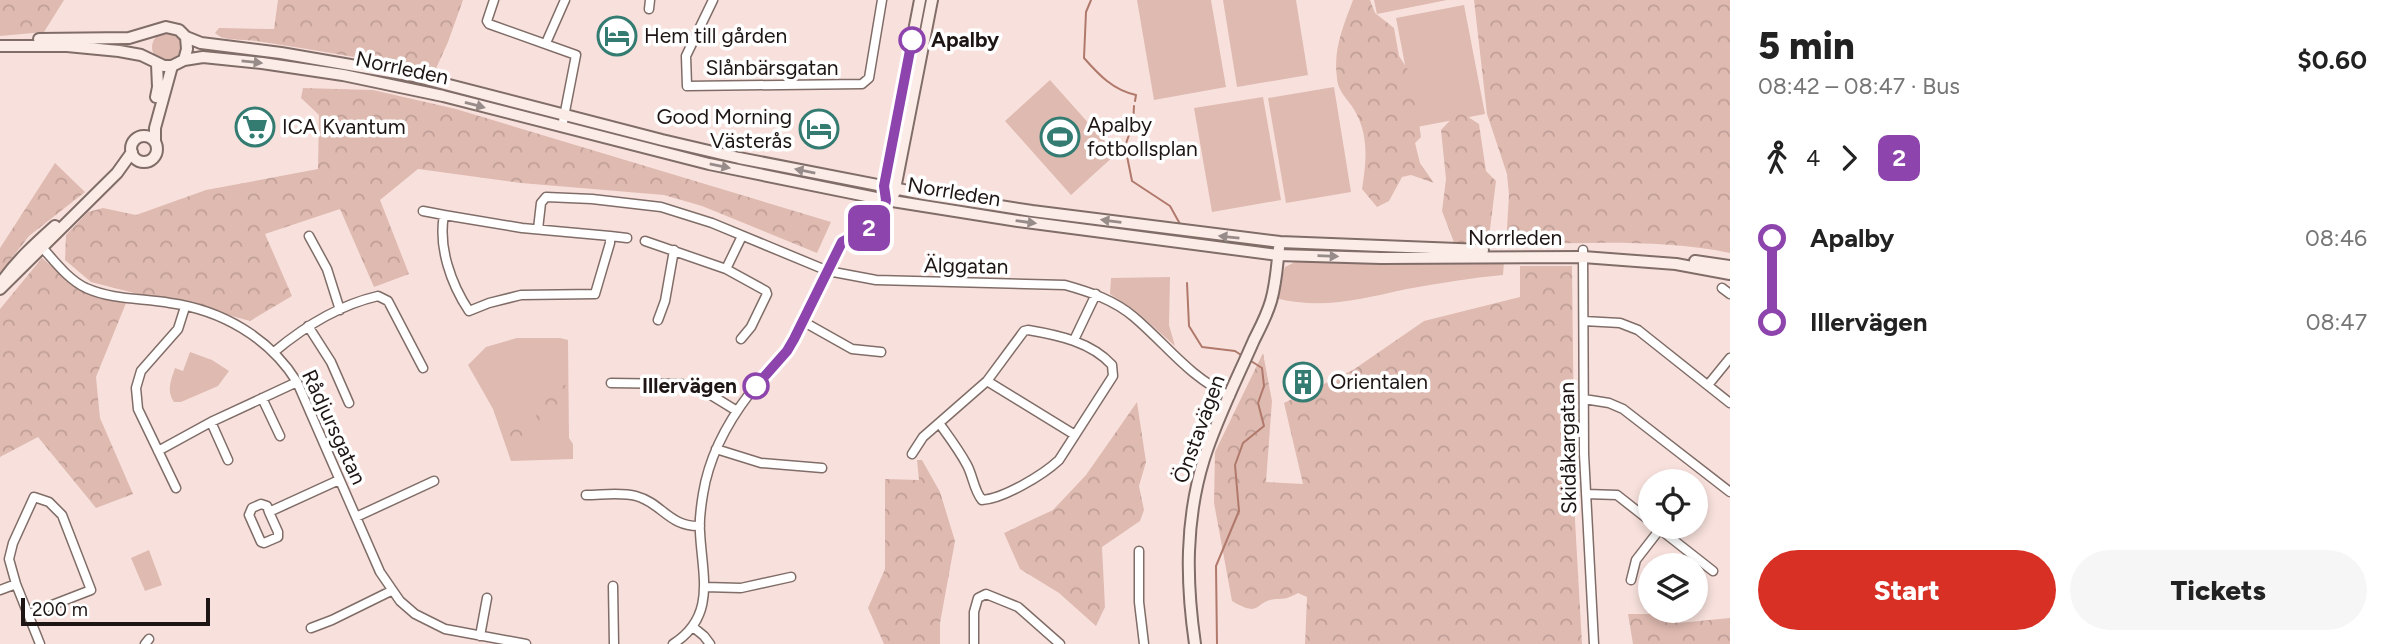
<!DOCTYPE html>
<html lang="en">
<head>
<meta charset="utf-8">
<style>
  :root { --surface:#fff; --page:#f6f6f6; --text:#222; --muted:#767676; --accent:#d93025 }
  body { margin:0; font-family:Figtree,sans-serif; background:var(--page); color:var(--text); height:100vh; display:flex; flex-direction:column; font-size:26px; white-space:nowrap }
  * { box-sizing:border-box; margin:0 }
  p { font-size:23px; color:var(--muted) }
  .icon { flex:none; width:38px; height:38px; fill:none; stroke:currentColor; stroke-width:2; stroke-linecap:round; stroke-linejoin:round }
  .map { position:relative; flex:1; overflow:hidden }
  .panel { display:flex; flex-direction:column; background:var(--surface); width:665px }
  .panel>* { flex:none }
  .badge { padding:0 14px; border-radius:10px; font-size:24px; line-height:46px }
  .tools { position:absolute; left:1638px; top:469px; display:grid; gap:14px }
  .tools a { display:grid; place-items:center; width:70px; height:70px; border-radius:50%; background:var(--surface); box-shadow:0 4px 10px #0003; font-size:35px }
  .scale { position:absolute; left:21px; bottom:18px; width:189px; box-sizing:border-box; padding-left:7px; border:4px solid #1d1614; border-top:0; font-size:19px; line-height:24px; white-space:nowrap; color:#1d1614; -webkit-text-stroke:5px #fff; paint-order:stroke }
  .map>.badge { position:absolute; translate:-50% -50%; box-shadow:0 0 0 4px #fff }
  .legs { display:flex; align-items:center; gap:10px; height:77px; padding:0 28px; font-size:23px }
  .legs p { margin-inline-start:auto }
  .overview { display:flex; align-items:center; justify-content:space-between; height:119px; padding:0 28px }
  h1 { font-size:38px; font-weight:800; line-height:52px }
  .primary-button { display:flex; gap:14px; margin-top:auto; padding:14px 28px }
  .primary-button a { flex:1; height:80px; border-radius:42px; background:var(--accent); color:#fff; font-size:28px; font-weight:800; line-height:80px; text-align:center }
  .primary-button a+a { background:var(--page); color:var(--text) }
  ul { padding:0 28px; list-style:none }
  li { display:flex; align-items:center; gap:24px; height:84px; font-size:26px }
  li i { display:grid; place-items:center; width:10px; height:100%; margin:0 9px; background:currentColor }
  li i::after { content:''; width:18px; height:18px; margin:-9px; border:5px solid; border-radius:50%; background:var(--surface) }
  li p { margin-inline-start:auto }
  li:first-child i { background:linear-gradient(#0000 50%,currentColor 0) }
  li:last-child i { background:linear-gradient(currentColor 50%,#0000 0) }
  main { display:flex; flex:1; min-height:0 }
  .map>svg:first-child { display:block }
</style>
</head>
<body>
<main>
<div class="map">
<svg width="1730" height="644" viewBox="0 0 1730 644">
  <defs>
    <pattern id="forest-crowns" width="20" height="18" patternUnits="userSpaceOnUse" patternTransform="scale(1.75)"><rect width="20" height="18" fill="#dfbab1"/><path d="M2 6a3 3 0 1 1 6 0M12 15a3 3 0 1 1 6 0" fill="none" stroke="#bf9f97"/></pattern>
  </defs>
  <rect width="100%" height="100%" fill="#f8e1dc"/>
  <path fill="#dfbab1" d="M 1137,0 L 1211,0 L 1226,87 L 1154,100 Z
    M 1223,0 L 1296,0 L 1308,75 L 1237,87 Z
    M 1374,0 L 1447,0 L 1377,14 Z
    M 1464,5 L 1485,114 L 1417,127 L 1396,18 Z
    M152 47a15 15 0 1 1 30 0a15 15 0 1 1-30 0Z
    M 1050,80 L 1116,154 L 1071,195 L 1005,121 Z
    M 1334,87 L 1351,192 L 1286,203 L 1268,98 Z
    M 1263,97 L 1281,200 L 1212,212 L 1194,108 Z
    M 1297,261 L 1383,263 L 1504,262 L 1503,275 C 1471,278 1439,283 1407,289 C 1360,299 1323,310 1275,298 L 1285,267 Z
    M 1170,277 L 1169,325 L 1175,346 L 1137,312 L 1110,294 L 1111,278 Z
    M 517,338 L 560,338 L 568,340 L 569,438 L 573,444 L 573,459 L 511,461 L 493,409 L 468,365 L 486,347 Z
    M 190,352 L 212,360 L 229,371 L 218,386 L 181,402 L 174,402 C 166,391 171,380 175,368 L 183,371 Z
    M 149,550 L 162,585 L 145,591 L 131,558 Z"/>
  <path fill="url(#forest-crowns)" d="M 0,0 L 64,0 L 44,32 L 0,36 Z
    M 278,0 L 463,0 L 448,42 L 434,73 C 375,60 316,50 256,41 C 243,39 225,42 215,33 L 219,28 L 274,29 Z
    M 1353,0 L 1370,0 L 1375,13 L 1394,28 L 1399,56 L 1412,76 L 1421,137 L 1415,143 L 1420,163 L 1434,183 L 1411,175 L 1402,177 L 1389,201 L 1377,207 L 1362,189 C 1366,164 1369,139 1357,115 C 1351,101 1338,94 1337,78 C 1333,49 1343,27 1353,0 Z
    M 1474,0 L 1730,0 L 1730,253 C 1656,238 1581,244 1506,244 L 1509,195 L 1507,174 L 1487,114 Z
    M 303,88 L 373,90 L 456,109 L 831,222 L 817,253 L 702,206 L 664,195 L 521,183 L 418,169 L 380,200 L 409,274 L 374,287 L 340,209 L 265,234 L 292,296 L 250,321 L 181,302 L 134,293 L 91,282 L 65,260 L 66,235 L 88,212 L 103,208 L 136,215 L 206,190 L 318,169 L 319,115 L 301,98 Z
    M 1459,111 L 1479,124 L 1486,171 L 1496,181 L 1489,237 L 1455,245 L 1442,211 L 1446,179 L 1441,130 Z
    M 55,163 L 85,192 L 29,236 L 0,273 L 0,248 Z
    M 42,258 L 77,288 L 126,303 L 96,377 L 100,418 L 133,494 L 96,508 L 38,437 L 0,457 L 0,309 Z
    M 1520,266 L 1572,266 L 1575,520 L 1582,644 L 1305,644 L 1307,597 L 1298,593 C 1289,598 1285,599 1276,599 C 1253,601 1263,619 1232,601 L 1214,503 L 1215,452 L 1263,353 L 1272,401 L 1266,482 L 1303,484 L 1284,403 L 1353,370 L 1424,321 L 1520,297 Z
    M 567,385 L 567,400 L 552,421 L 534,429 L 528,440 L 517,444 L 507,437 L 510,423 L 535,420 L 537,413 L 534,398 L 544,387 Z
    M 1137,402 L 1146,462 L 1139,486 L 1144,510 L 1140,521 L 1102,547 L 1105,607 L 1096,626 L 1059,593 L 1020,569 L 1004,533 L 1053,510 L 1086,475 Z
    M 917,460 L 922,460 L 940,492 L 955,541 L 940,623 L 940,644 L 884,644 L 868,608 L 885,569 L 885,479 L 919,480 Z
    M 1648,583 L 1650,583 L 1650,611 L 1677,611 L 1678,623 L 1730,618 L 1730,644 L 1633,644 L 1628,614 L 1649,614 Z"/>
  <g fill="none" stroke-linecap="round" stroke-linejoin="round">
    <path stroke="#b0796c" stroke-width="2" d="M 1091,0 L 1086,12 L 1084,58 C 1099,75 1113,90 1136,95 L 1135,101
      M 1134,106 L 1133,124 L 1125,146 L 1132,181 L 1170,206 L 1180,224
      M 1187,283 L 1189,326 L 1202,347 L 1235,351 L 1241,355
      M 1217,644 L 1216,566 L 1239,511 L 1235,465 L 1243,443 L 1264,426 L 1258,403 L 1264,386 L 1262,368 L 1251,361"/>
    <defs>
      <path id="street" d="M 494,0 L 487,21 L 489,24 L 576,55 L 562,127
        M 713,0 L 686,56 L 687,86 L 862,84 L 869,78 L 882,0
        M 649,9 L 650,0
        M 546,43 L 565,0
        M 423,211 L 444,215
        M 444,215 L 522,228 L 610,236 L 610,243 L 595,294 L 521,295 L 489,303 L 469,311 C 451,284 438,247 444,215 Z
        M 538,229 L 541,203 L 546,197 L 592,199 L 661,207 L 712,223 L 828,271 L 876,280 L 1065,285 C 1090,292 1114,300 1134,317 C 1168,346 1188,376 1230,396
        M 309,236 L 327,269 L 340,310
        M 610,236 L 627,238
        M 645,241 L 726,269 L 766,291 L 767,294 L 751,327 L 741,339
        M 39,244 C 53,259 67,279 86,288 C 113,300 141,298 170,303 C 221,310 269,337 297,382 L 380,572 L 400,601 L 415,614 L 445,629 L 526,644
        M 1583,250 L 1584,454 L 1594,644
        M 726,269 L 742,236
        M 1722,288 L 1730,294
        M 658,320 L 665,301 L 674,250
        M 1584,321 L 1620,323 L 1638,330 L 1730,403
        M 804,322 L 852,349 L 881,352
        M 308,326 L 331,362 L 349,403
        M 1028,330 C 1058,335 1091,342 1112,365 L 1113,376 L 1059,460 C 1043,475 1003,499 982,500 C 974,491 973,476 967,465 C 959,450 949,437 939,423 L 987,381 L 1024,331 Z
        M 1074,340 L 1096,294
        M 274,352 C 305,326 339,305 378,296 L 388,301 L 423,368
        M 987,381 L 1075,435
        M 611,383 L 682,384 L 706,392 L 737,411
        M 1708,385 L 1730,358
        M 262,398 L 280,436
        M 1584,399 L 1609,403 L 1623,409 L 1730,492
        M 211,422 L 228,460
        M 716,449 L 761,463 L 822,468
        M 158,451 L 211,422 L 297,382
        M 912,454 L 923,437 L 939,423
        M 176,488 L 138,409 L 136,388 L 141,371 L 178,329 L 185,307
        M 1586,494 L 1617,495 L 1650,521
        M 586,495 C 602,495 621,492 636,496 C 662,503 669,527 700,526
        M 269,512 L 278,532 L 278,537 L 264,543 L 261,542 L 249,515 L 252,508 L 261,504 L 267,506 L 269,512 L 339,480
        M 356,517 L 434,481
        M 1657,527 L 1713,571
        M 1139,551 L 1139,602 L 1144,644
        M 1631,580 L 1636,560 L 1660,529
        M 613,586 L 614,644
        M 705,587 L 741,588 L 791,577
        M 0,590 L 16,584
        M 29,614 L 91,590 L 62,515 L 49,502 L 34,497 L 13,543 L 9,559 L 16,584 L 40,644
        M 693,627 L 704,636 L 710,644
        M 311,628 L 332,620 L 391,591
        M 480,636 L 487,598
        M 145,644 L 149,639
        M 673,644 C 717,616 702,575 700,532 C 699,520 701,506 703,494 C 709,456 727,423 750,393 C 765,375 782,359 795,339 L 842,242 L 876,224 L 883,216 L 886,200
        M 974,644 L 974,612 L 978,598 L 986,594 L 1018,607 L 1060,644"/>
      <path id="secondary" d="M 186,37 L 201,43 L 281,53 L 414,76 L 662,140 L 739,158 L 924,194 L 1032,211 L 1280,242 L 1483,250
        M 39,39 L 129,38 L 166,27 L 179,30 L 186,37 L 187,49 L 184,60
        M 0,46 L 67,46 L 119,51 L 141,55 L 164,66 L 172,66 L 184,60 L 203,57 L 262,63 L 343,75 L 443,96 L 709,164 L 886,200 L 1018,221 L 1278,255 L 1381,258 L 1583,257 L 1676,264 L 1730,274
        M 156,97 L 158,87 L 157,64
        M131 149a13 13 0 1 1 26 0a13 13 0 1 1-26 0Z
        M 155,141 L 155,128 L 172,66
        M 883,191 L 920,0
        M 894,194 L 932,0
        M 1695,261 L 1730,266
        M 1,283 C 16,261 36,243 55,226
        M 0,289 L 117,173 L 132,152
        M 1195,644 C 1186,582 1185,520 1204,459 C 1217,418 1237,379 1254,340 C 1260,328 1267,315 1271,301 C 1276,284 1277,266 1279,248"/>
    </defs>
    <use href="#street" stroke="#806d68" stroke-width="11"/>
    <use href="#secondary" stroke="#806d68" stroke-width="14"/>
    <use href="#street" stroke="#fff" stroke-width="8"/>
    <use href="#secondary" stroke="#fbece8" stroke-width="10"/>
  </g>
  <defs><path id="oneway-solid" d="M-6-.8H1V-3.2L6.5 0L1 3.2V.8H-6Z" transform="scale(1.75)"/></defs>
  <g fill="#978c89">
    <use href="#oneway-solid" transform="translate(252 62) rotate(6)"/>
    <use href="#oneway-solid" transform="translate(475 105) rotate(15)"/>
    <use href="#oneway-solid" transform="translate(720 166) rotate(12)"/>
    <use href="#oneway-solid" transform="translate(805 171) rotate(-169)"/>
    <use href="#oneway-solid" transform="translate(1111 221) rotate(-173)"/>
    <use href="#oneway-solid" transform="translate(1026 222) rotate(8)"/>
    <use href="#oneway-solid" transform="translate(1229 237) rotate(-174)"/>
    <use href="#oneway-solid" transform="translate(1328 256) rotate(2)"/>
  </g>
  <g fill="none" stroke-linecap="round" stroke-linejoin="round">
    <defs>
      <path id="line-1" d="M 756,386 L 787,351 L 794,339 L 842,242 L 876,224 L 883,216 L 886,200 L 884,186 L 912,40"/>
    </defs>
    <use href="#line-1" stroke="#fff" stroke-width="16"/>
    <use href="#line-1" stroke="#8e44ad" stroke-width="10"/>
  </g>
  <defs>
    <symbol id="hotel-ring" viewBox="-11 -11 22 22"><circle r="9.5" fill="#fff" stroke="#347b72" stroke-width="1.5"/><path d="M-6-4.5h1.5V1H6V5H4.5V3h-9V5H-6ZM-4 0a1.8 1.8 0 1 1 3.6 0ZM.5 0V-2.5h3Q6-2.5 6 0Z" fill="#347b72"/></symbol>
    <symbol id="supermarket-ring" viewBox="-11 -11 22 22"><circle r="9.5" fill="#fff" stroke="#347b72" stroke-width="1.5"/><path d="M-6-5.5h2.5l.6 2H6L4.5 2H-2.5L-4.4-4H-6ZM-1.5 3.2a1.3 1.3 0 1 0 .1 0ZM3 3.2a1.3 1.3 0 1 0 .1 0Z" fill="#347b72"/></symbol>
    <symbol id="stadium-ring" viewBox="-11 -11 22 22"><circle r="9.5" fill="#fff" stroke="#347b72" stroke-width="1.5"/><path d="M0-5a6.5 5 0 1 0 0 10a6.5 5 0 1 0 0-10ZM-3.5-1.8h7v3.6h-7Z" fill="#347b72"/></symbol>
    <symbol id="building-ring" viewBox="-11 -11 22 22"><circle r="9.5" fill="#fff" stroke="#347b72" stroke-width="1.5"/><path d="M-4-6H4V6H1V3H-1V6H-4ZM-2.5-4.3h1.7v1.8h-1.7ZM.8-4.3h1.7v1.8H.8ZM-2.5-1h1.7V.8h-1.7ZM.8-1h1.7V.8H.8Z" fill="#347b72"/></symbol>
  </defs>
  <g fill-rule="evenodd">
    <use href="#hotel-ring" x="595" y="14" width="44" height="44"/>
    <use href="#supermarket-ring" x="233" y="105" width="44" height="44"/>
    <use href="#hotel-ring" x="797" y="107" width="44" height="44"/>
    <use href="#stadium-ring" x="1038" y="115" width="44" height="44"/>
    <use href="#building-ring" x="1281" y="360" width="44" height="44"/>
  </g>
  <g fill="#fff" stroke="#8e44ad" stroke-width="3.5">
    <circle cx="912" cy="40" r="12"/>
    <circle cx="756" cy="386" r="12"/>
  </g>
  <g text-anchor="middle" stroke-width="7" stroke-linejoin="round" paint-order="stroke">
    <g font-size="21" fill="#1d1614" stroke="#fff" text-anchor="start">
      <text x="644" y="43">Hem till gården</text>
      <text x="792" y="124" text-anchor="end">Good Morning<tspan x="792" dy="24">Västerås</tspan></text>
      <text x="1087" y="132">Apalby<tspan x="1087" dy="24">fotbollsplan</tspan></text>
      <text x="282" y="134">ICA Kvantum</text>
      <text x="1330" y="389">Orientalen</text>
    </g>
    <g font-size="21" font-weight="bold" fill="#1d1614" stroke="#fff" text-anchor="start">
      <text x="931" y="47">Apalby</text>
      <text x="737" y="393" text-anchor="end">Illervägen</text>
    </g>
    <g font-size="21" fill="#1d1614" stroke="#fff">
      <text transform="translate(402 68) rotate(12)" y="7">Norrleden</text>
      <text x="772" y="75">Slånbärsgatan</text>
      <text transform="translate(954 192) rotate(9)" y="7">Norrleden</text>
      <text x="1515" y="245">Norrleden</text>
      <text transform="translate(966 266) rotate(1)" y="7">Älggatan</text>
      <text transform="translate(334 427) rotate(65)" y="7">Rådjursgatan</text>
      <text transform="translate(1199 429) rotate(-70)" y="7">Önstavägen</text>
      <text transform="translate(1568 448) rotate(-91)" y="7">Skidåkargatan</text>
    </g>
  </g>
</svg>
<div class="tools">
<a><svg class="icon" aria-label="locate" viewBox="0 0 24 24"><circle cx="12" cy="12" r="6"/><path d="M12 2v4M12 18v4M2 12h4M18 12h4"/></svg></a>
<a><svg class="icon" aria-label="layers" viewBox="0 0 24 24"><path d="M12 4l9 5-9 5-9-5zM3 14l9 5 9-5"/></svg></a>
</div>
<div class="scale">200 m</div>
<b class="badge" style="left:869px;top:228px;background:#8e44ad;color:#fff">2</b>
</div>
<section class="panel">
<div class="overview"><div><h1>5 min</h1><p>08:42 – 08:47 · Bus</p></div><b>$0.60</b></div>
<div class="legs"><svg class="icon" aria-label="walk" viewBox="0 0 24 24"><circle cx="13" cy="4" r="2"/><path d="M13 8l-2 6 4 7M11 14l-3 7M7 12l3-4h3l4 4"/></svg>4<svg class="icon" aria-label="forward" viewBox="0 0 24 24"><path d="M9 5l7 7-7 7"/></svg><b class="badge" style="background:#8e44ad;color:#fff">2</b></div>
<ul>
<li><i style="color:#8e44ad"></i><b>Apalby</b><p>08:46</p></li>
<li><i style="color:#8e44ad"></i><b>Illervägen</b><p>08:47</p></li>
</ul>
<div class="primary-button"><a>Start</a><a>Tickets</a></div>
</section>
</main>
</body>
</html>
